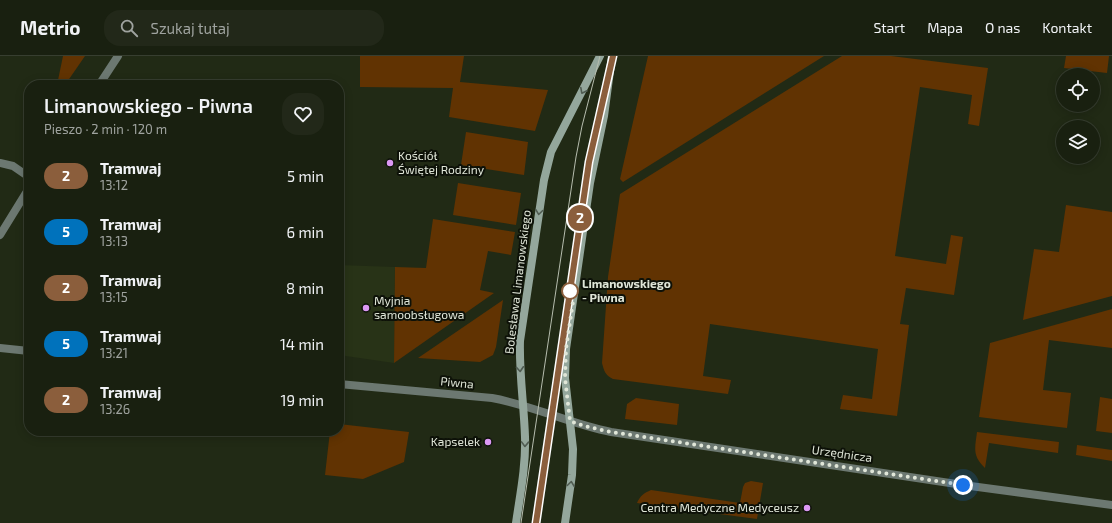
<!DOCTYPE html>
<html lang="pl">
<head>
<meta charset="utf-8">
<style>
  :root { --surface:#192010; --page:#222819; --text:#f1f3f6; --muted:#9fa39f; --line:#373e30 }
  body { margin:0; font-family:"Exo 2",sans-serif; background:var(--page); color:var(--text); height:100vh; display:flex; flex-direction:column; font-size:15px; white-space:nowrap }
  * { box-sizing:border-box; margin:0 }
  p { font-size:13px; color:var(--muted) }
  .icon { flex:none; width:22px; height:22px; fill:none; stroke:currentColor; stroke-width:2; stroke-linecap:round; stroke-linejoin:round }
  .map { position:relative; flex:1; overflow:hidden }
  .drawer { position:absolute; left:24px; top:24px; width:320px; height:356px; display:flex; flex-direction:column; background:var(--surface); border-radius:16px; box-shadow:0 2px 10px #0003,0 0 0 1px var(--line) }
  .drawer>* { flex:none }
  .badge { padding:0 8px; border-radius:13px; font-size:14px; line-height:26px }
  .controls { position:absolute; left:1056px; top:12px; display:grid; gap:8px }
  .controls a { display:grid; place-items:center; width:44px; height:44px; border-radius:50%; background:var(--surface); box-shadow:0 2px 10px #0003,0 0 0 1px var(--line); font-size:20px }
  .you { position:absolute; width:20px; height:20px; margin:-10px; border:3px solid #fff; border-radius:50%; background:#1a73e8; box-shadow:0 0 0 6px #1a73e833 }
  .map>.badge { position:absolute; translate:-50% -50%; box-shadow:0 0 0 2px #fff }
  .round { display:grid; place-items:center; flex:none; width:42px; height:42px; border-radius:16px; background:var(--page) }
  .head { display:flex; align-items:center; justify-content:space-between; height:68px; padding:0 20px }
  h1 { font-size:19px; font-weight:600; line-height:30px }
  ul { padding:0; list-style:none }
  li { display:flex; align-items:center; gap:12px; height:56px; padding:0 20px }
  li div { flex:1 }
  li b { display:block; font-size:15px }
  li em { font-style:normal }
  li .badge { min-width:44px; font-weight:700; text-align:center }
  header { display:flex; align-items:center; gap:24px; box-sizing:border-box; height:56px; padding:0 20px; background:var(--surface); border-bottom:1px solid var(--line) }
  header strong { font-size:19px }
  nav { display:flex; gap:22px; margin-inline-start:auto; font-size:14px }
  .search { width:280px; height:36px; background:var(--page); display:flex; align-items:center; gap:10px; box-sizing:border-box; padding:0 14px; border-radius:16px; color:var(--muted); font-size:15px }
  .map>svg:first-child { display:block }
</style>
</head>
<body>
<header>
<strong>Metrio</strong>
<div class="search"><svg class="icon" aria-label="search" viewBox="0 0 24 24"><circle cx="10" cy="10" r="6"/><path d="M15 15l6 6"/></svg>Szukaj tutaj</div>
<nav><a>Start</a><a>Mapa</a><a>O nas</a><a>Kontakt</a></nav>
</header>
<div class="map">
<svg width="1112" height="467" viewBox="0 0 1112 467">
  <rect width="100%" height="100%" fill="#212a15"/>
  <path fill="#283317" d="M 339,209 L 395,211 L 394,307 L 339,299 Z"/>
  <path fill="#613302" d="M 63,0 L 85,0 L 65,29 L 57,29 Z
    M 360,0 L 464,0 L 460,26 L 548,34 L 535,75 L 449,61 L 453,32 L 360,31 Z
    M 648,0 L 824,0 L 623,126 L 620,123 Z
    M 842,0 L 891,0 L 988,12 L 979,70 L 968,68 L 972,39 L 920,31 L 895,200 L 946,208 L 951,179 L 963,181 L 954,239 L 906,232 L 900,268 L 909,269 L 897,360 L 840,353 L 843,339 L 872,343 L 878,293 L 710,268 L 703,320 L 731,324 L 728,338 L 613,323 C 605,319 604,315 602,307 L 608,221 L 620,138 Z
    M 1066,0 L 1109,0 L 1107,17 L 1064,12 Z
    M 466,76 L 528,86 L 524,119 L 461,109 Z
    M 458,127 L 521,137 L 516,169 L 453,159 Z
    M 1066,149 L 1112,156 L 1112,240 L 1023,264 L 1034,193 L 1059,196 Z
    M 433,163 L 515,176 L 511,199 L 488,195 L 480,234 L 494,237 L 394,307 L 395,211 L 426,212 Z
    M 503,244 L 496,291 L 493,299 L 480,306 L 418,302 Z
    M 1112,253 L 1112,292 L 1049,284 L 1043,334 L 1071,337 L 1067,372 L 979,361 L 990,287 Z
    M 1100,341 L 1112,343 L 1112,377 L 1096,375 Z
    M 636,342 L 679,348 L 677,369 L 625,363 L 627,348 Z
    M 339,368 L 409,376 L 404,406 L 363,423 L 325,419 L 330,375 L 339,375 Z
    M 977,376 L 1059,386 L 1058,397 L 989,387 L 985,412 C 972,400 975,392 977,376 Z
    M 1077,389 L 1112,394 L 1112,405 L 1076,399 Z
    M 751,425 L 763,427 L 757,463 L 637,447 C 640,440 644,437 651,434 L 740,447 L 743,431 L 745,427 Z"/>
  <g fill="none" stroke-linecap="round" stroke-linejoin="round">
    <path stroke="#6c7871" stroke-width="8" d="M 99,29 L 118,0
      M 0,107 L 13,110 L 29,121
      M 0,179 L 29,132
      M 0,292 L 29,295
      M 339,328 L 492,342 C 532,349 570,368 611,376 L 963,429 L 1112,449"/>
    <path stroke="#94a79c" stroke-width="8" d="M 516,467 C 520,439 526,410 525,381 C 524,349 519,317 520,285 L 544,124 L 551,96 L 600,0
      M 565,467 L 572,419 L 573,393 L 565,322 L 566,293 L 590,127 L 604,60 L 612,0"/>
    <path stroke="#b6bdae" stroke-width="1" d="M 521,467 L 576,101 L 582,70 L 600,0
      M 536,467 L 591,95 L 613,0"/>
  </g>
  <defs><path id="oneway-chevron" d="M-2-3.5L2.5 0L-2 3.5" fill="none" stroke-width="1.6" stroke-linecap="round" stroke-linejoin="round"/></defs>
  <g stroke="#505c52">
    <use href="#oneway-chevron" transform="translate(583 35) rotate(117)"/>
    <use href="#oneway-chevron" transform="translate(539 156) rotate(98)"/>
    <use href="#oneway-chevron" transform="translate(520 313) rotate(86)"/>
    <use href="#oneway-chevron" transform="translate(525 388) rotate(92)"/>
    <use href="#oneway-chevron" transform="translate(571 428) rotate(-82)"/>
  </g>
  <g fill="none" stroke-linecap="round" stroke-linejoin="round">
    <defs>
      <path id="line" d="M 536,467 L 589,106 L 613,0"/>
    </defs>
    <use href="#line" stroke="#fff" stroke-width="9"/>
    <use href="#line" stroke="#8b5e3c" stroke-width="6"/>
    <path stroke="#e0e6d8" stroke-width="4" stroke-dasharray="0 7.2" d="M 570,235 L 575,232 L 566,293 L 565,322 L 570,365 L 584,370 L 611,376 L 963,429"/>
  </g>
  <g fill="#dc99f4" stroke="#0d1108" stroke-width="1.5">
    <circle cx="390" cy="107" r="4"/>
    <circle cx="366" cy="252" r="4"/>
    <circle cx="488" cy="386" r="4"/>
    <circle cx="807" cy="452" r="4"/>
  </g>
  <circle fill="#fff" stroke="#8b5e3c" stroke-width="2" cx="570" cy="235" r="8"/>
  <g text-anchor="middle" stroke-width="4" stroke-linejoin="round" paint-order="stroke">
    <g font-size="12" fill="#e0e6d8" stroke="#0d1108" text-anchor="start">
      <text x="398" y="104">Kościół<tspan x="398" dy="14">Świętej Rodziny</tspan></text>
      <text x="374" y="249">Myjnia<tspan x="374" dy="14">samoobsługowa</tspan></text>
      <text x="480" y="390" text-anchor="end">Kapselek</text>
      <text x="799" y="456" text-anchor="end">Centra Medyczne Medyceusz</text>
    </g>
    <g font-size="12" fill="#e0e6d8" stroke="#0d1108">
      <text transform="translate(518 226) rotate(-83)" y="4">Bolesława Limanowskiego</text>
      <text transform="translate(457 327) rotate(6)" y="4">Piwna</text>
      <text transform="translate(842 398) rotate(8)" y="4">Urzędnicza</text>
    </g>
    <g font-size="12" font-weight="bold" fill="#e0e6d8" stroke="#0d1108" text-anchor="start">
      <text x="582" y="232">Limanowskiego<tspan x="582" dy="14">- Piwna</tspan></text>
    </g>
  </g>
</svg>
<div class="controls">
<a><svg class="icon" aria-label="locate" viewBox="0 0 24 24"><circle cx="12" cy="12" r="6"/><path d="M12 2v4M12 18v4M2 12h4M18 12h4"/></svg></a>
<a><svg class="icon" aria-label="layers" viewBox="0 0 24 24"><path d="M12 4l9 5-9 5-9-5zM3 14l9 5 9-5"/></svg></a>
</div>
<div class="you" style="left:963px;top:429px"></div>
<b class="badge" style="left:580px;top:162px;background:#8b5e3c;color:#fff">2</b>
<section class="drawer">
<div class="head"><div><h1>Limanowskiego - Piwna</h1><p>Pieszo · 2 min · 120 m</p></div><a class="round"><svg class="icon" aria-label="heart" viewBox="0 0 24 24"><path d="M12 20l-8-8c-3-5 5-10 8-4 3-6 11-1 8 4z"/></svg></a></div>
<ul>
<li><span class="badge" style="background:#8b5e3c;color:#fff">2</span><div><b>Tramwaj</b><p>13:12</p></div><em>5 min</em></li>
<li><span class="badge" style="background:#0072bc;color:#fff">5</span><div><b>Tramwaj</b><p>13:13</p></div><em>6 min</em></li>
<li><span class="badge" style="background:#8b5e3c;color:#fff">2</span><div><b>Tramwaj</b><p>13:15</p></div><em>8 min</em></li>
<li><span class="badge" style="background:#0072bc;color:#fff">5</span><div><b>Tramwaj</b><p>13:21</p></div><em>14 min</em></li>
<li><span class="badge" style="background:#8b5e3c;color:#fff">2</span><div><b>Tramwaj</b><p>13:26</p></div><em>19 min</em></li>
</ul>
</section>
</div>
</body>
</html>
